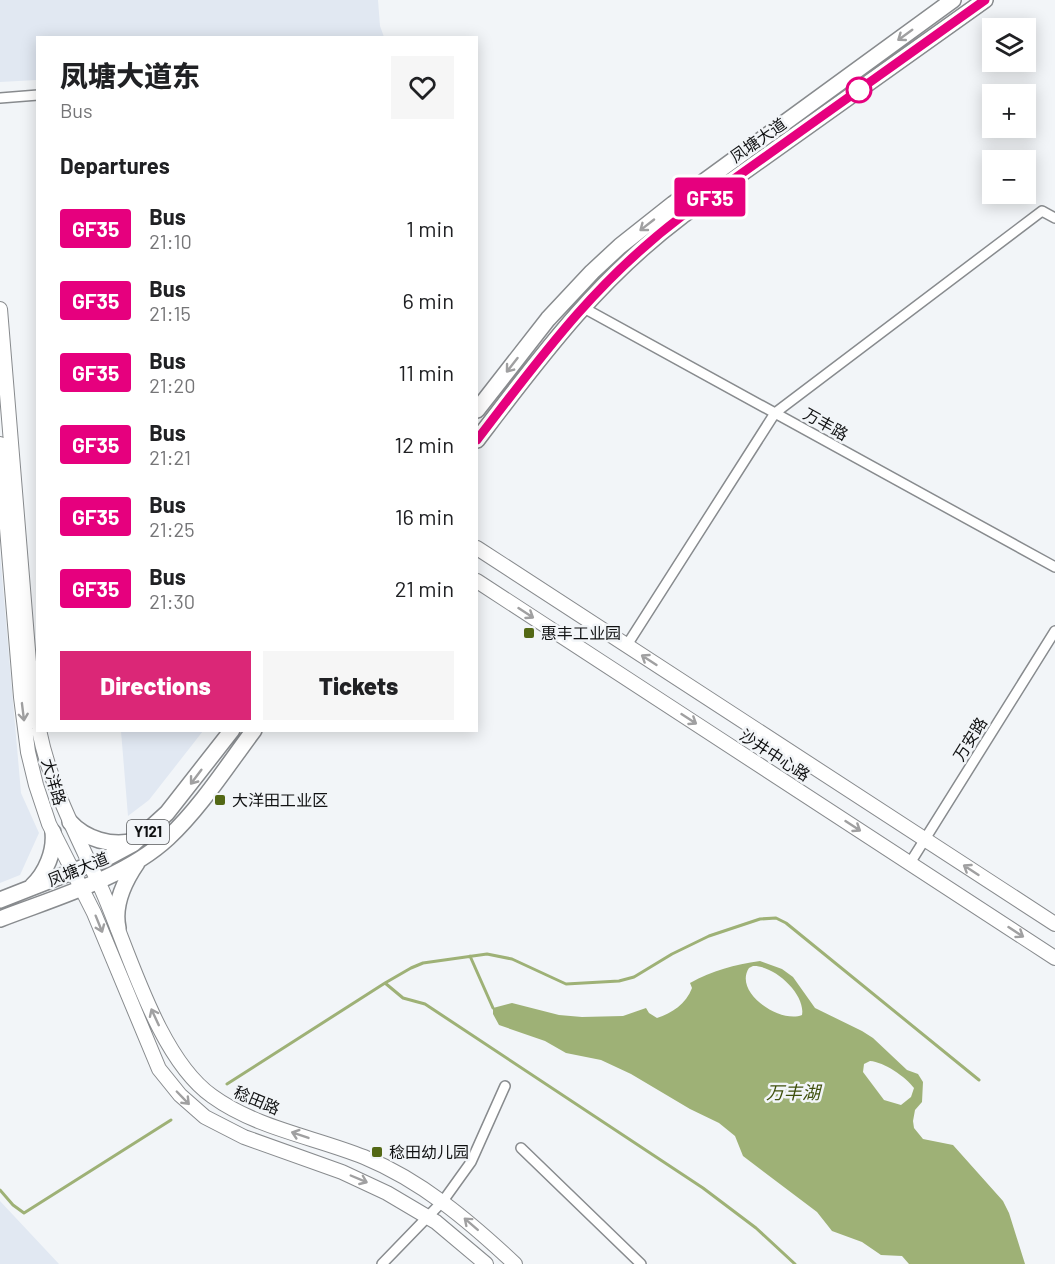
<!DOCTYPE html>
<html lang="en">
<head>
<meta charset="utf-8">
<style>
  :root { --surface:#fff; --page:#f6f6f6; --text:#202124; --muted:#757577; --accent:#db2777 }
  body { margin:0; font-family:Barlow,"Noto Sans SC",sans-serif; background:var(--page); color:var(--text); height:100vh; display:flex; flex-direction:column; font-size:22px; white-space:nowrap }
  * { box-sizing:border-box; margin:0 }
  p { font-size:20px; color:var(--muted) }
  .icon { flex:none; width:33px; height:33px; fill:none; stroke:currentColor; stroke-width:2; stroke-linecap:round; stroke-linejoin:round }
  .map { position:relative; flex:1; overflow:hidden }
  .sheet { position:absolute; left:36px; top:36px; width:442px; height:696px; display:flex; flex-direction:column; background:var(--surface); border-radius:0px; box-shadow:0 3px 15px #0003 }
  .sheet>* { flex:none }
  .badge { padding:0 12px; border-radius:4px; font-size:21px; line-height:39px }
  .fabs { position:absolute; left:982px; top:18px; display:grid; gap:12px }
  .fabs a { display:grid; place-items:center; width:54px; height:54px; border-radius:0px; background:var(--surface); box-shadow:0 3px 15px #0003; font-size:30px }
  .map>.badge { position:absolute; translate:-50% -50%; box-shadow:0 0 0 3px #fff }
  h2 { padding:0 24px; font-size:22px; line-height:54px }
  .round { display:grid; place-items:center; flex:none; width:63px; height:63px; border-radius:0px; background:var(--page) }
  .overview { display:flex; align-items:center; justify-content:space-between; height:102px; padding:0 24px }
  h1 { font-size:28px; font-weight:800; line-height:45px }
  .cta { display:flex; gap:12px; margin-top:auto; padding:12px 24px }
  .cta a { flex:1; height:69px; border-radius:0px; background:var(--accent); color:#fff; font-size:24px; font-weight:800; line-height:69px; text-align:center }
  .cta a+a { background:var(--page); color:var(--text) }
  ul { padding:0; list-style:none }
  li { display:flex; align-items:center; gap:18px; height:72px; padding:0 24px }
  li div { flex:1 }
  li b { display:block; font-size:22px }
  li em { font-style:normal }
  li .badge { min-width:66px; font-weight:700; text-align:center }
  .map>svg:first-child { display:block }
</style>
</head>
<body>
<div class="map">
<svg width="1055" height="1264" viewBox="0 0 1055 1264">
  <rect width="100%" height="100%" fill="#f2f5f8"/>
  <path fill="#e1e8f2" d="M 0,0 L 378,0 L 380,26 L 384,37 L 38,38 L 37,80 L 0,82 Z
    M 0,553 L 21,793 L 39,833 L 20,875 L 0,883 Z
    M 121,731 L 203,731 L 149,800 L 128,816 Z
    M 0,1201 L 59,1264 L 0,1264 Z"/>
  <path fill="#9eb176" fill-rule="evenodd" d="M 760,961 L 782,969 L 793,977 L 815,1008 L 862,1031 L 873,1038 L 907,1070 L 918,1074 L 923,1082 L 922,1102 L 915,1110 L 913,1121 L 914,1128 L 923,1139 L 953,1145 L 1003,1201 L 1009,1213 L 1025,1264 L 909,1264 L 902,1256 L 881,1255 L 862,1242 L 832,1231 L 817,1212 L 743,1156 L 735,1136 L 719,1123 L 690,1109 L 631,1074 L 601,1060 L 566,1053 L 545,1041 L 499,1025 L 493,1014 L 493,1008 L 512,1003 L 559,1015 L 582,1017 L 623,1016 L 646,1008 L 649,1013 L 657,1018 C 672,1013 686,1004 692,988 L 690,983 C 713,970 734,965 760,961 ZM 753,966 C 774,965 806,994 802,1015 C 780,1024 733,992 749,968 ZM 870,1061 C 884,1062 906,1077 914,1088 L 911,1097 L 901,1105 L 884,1100 L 863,1072 L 864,1064 Z"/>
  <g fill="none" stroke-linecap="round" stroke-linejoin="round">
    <path stroke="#9eb176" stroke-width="3" d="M 470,956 L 493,1008
      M 385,983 L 403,998 L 425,1004 L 703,1188 L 756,1228 L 795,1264
      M 227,1084 L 385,983 L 411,968 L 423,963 L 487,954 L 512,959 L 566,984 L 619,981 L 634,977 L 672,954 L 709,936 L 760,919 L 776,918 L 786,923 L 979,1080
      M 0,1190 L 13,1205 L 24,1213 L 171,1120"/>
    <defs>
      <path id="street" d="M 0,98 L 38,95
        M 582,307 L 1055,567
        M 627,645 L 775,413 L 1042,211 L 1055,218
        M 910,863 L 1055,631
        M 521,1148 L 641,1264
        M 382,1264 L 443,1201 L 471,1162 L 505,1086"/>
      <path id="secondary" d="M 0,309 L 29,662 L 38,724
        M 0,444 L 21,697 L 28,752 L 36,785 L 49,824 L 94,913 L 159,1069 L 180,1095 L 205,1117 L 244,1137 L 342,1172 L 387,1193 L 436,1222 L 486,1264
        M 477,548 L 1055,924
        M 477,581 L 1055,958
        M 39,730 C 51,789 78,837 102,890 C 129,951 158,1058 212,1096 C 256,1128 314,1137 364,1157 C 422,1181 469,1221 515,1264"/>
      <path id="primary" d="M 477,410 L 548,319 L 592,272 L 620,246 L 673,204 L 953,0
        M 477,440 C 541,356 597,280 682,216 L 985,0
        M 70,822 C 85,839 112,847 134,841
        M 32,886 C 46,873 55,851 53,832
        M 0,900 L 107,858 L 133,844 L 167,813 L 232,730
        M 0,919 C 54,898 125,878 168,838 C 201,807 227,766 254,730
        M 118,928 C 113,905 124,882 137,863"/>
    </defs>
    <use href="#street" stroke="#888b8e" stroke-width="12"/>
    <use href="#secondary" stroke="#888b8e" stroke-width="16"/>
    <use href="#primary" stroke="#888b8e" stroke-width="18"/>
    <use href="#street" stroke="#fff" stroke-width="9"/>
    <use href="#secondary" stroke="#fff" stroke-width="14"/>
    <use href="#primary" stroke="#fff" stroke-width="15"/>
  </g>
  <defs><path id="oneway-shaft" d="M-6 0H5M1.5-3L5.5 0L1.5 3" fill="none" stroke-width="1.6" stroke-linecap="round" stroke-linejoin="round" transform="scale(1.5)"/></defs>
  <g stroke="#a0a0a1">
    <use href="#oneway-shaft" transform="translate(905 35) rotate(144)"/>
    <use href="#oneway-shaft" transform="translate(647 225) rotate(142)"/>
    <use href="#oneway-shaft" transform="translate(512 365) rotate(128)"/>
    <use href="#oneway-shaft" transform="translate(526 613) rotate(33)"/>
    <use href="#oneway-shaft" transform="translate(649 660) rotate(-147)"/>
    <use href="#oneway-shaft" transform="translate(23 712) rotate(83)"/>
    <use href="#oneway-shaft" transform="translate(689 719) rotate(33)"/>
    <use href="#oneway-shaft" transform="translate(196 777) rotate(127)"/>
    <use href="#oneway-shaft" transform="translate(853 826) rotate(33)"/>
    <use href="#oneway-shaft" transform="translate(971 870) rotate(-147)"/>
    <use href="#oneway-shaft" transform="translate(99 924) rotate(68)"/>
    <use href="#oneway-shaft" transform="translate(1016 932) rotate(33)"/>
    <use href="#oneway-shaft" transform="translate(155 1017) rotate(-115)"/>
    <use href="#oneway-shaft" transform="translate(183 1098) rotate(46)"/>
    <use href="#oneway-shaft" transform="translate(300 1135) rotate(-161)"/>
    <use href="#oneway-shaft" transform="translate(359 1179) rotate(23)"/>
    <use href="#oneway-shaft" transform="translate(471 1224) rotate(-139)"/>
  </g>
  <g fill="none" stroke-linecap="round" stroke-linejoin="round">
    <defs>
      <path id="line" d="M 477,440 C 542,355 596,281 682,216 L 985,0"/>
    </defs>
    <use href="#line" stroke="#fff" stroke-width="14"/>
    <use href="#line" stroke="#e6007e" stroke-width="9"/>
  </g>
  <circle fill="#fff" stroke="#e6007e" stroke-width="3" cx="859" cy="90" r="12"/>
  <g fill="#536815" stroke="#f2f5f8" stroke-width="2">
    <rect x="523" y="627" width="12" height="12" rx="3"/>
    <rect x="214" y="794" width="12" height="12" rx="3"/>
    <rect x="371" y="1146" width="12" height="12" rx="3"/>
  </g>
  <g text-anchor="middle" stroke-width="5" stroke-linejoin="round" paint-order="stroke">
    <rect fill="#f2f5f8" stroke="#545658" stroke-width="1.5" x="127" y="820" width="42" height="24" rx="4.5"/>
    <g font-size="15" font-weight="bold" fill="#111213">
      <text x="148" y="837">Y121</text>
    </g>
    <g font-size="16" fill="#111213" stroke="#f2f5f8">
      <text transform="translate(758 140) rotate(-35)" y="6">凤塘大道</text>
      <text transform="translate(826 424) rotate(29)" y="6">万丰路</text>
      <text transform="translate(970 739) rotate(-58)" y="6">万安路</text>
      <text transform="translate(775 755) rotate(33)" y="6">沙井中心路</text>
      <text transform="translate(54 782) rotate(74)" y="6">大洋路</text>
      <text transform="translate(78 869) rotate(-22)" y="6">凤塘大道</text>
      <text transform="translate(257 1100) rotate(23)" y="6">稔田路</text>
    </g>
    <g font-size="16" fill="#111213" stroke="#f2f5f8" text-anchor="start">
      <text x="541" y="639">惠丰工业园</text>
      <text x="232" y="806">大洋田工业区</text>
      <text x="389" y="1158">稔田幼儿园</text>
    </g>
    <g font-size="18" font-style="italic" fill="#3f500d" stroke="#f2f5f8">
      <text x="793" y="1099">万丰湖</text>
    </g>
  </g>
</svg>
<div class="fabs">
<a><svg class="icon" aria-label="layers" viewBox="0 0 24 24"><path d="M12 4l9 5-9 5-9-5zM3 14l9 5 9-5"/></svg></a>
<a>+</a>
<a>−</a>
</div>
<b class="badge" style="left:710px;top:197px;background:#e6007e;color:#fff">GF35</b>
<section class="sheet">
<div class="overview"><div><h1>凤塘大道东</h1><p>Bus</p></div><a class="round"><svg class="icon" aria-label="heart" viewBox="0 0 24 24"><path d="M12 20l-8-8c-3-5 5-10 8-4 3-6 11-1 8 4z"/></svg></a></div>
<h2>Departures</h2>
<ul>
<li><span class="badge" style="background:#e6007e;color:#fff">GF35</span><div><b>Bus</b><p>21:10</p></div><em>1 min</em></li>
<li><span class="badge" style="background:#e6007e;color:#fff">GF35</span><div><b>Bus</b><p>21:15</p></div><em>6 min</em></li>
<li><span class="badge" style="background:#e6007e;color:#fff">GF35</span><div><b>Bus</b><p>21:20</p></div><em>11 min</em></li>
<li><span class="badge" style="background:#e6007e;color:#fff">GF35</span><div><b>Bus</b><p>21:21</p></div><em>12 min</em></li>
<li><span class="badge" style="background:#e6007e;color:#fff">GF35</span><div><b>Bus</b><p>21:25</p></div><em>16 min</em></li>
<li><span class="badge" style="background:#e6007e;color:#fff">GF35</span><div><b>Bus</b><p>21:30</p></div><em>21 min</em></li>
</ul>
<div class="cta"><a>Directions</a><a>Tickets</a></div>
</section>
</div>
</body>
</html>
